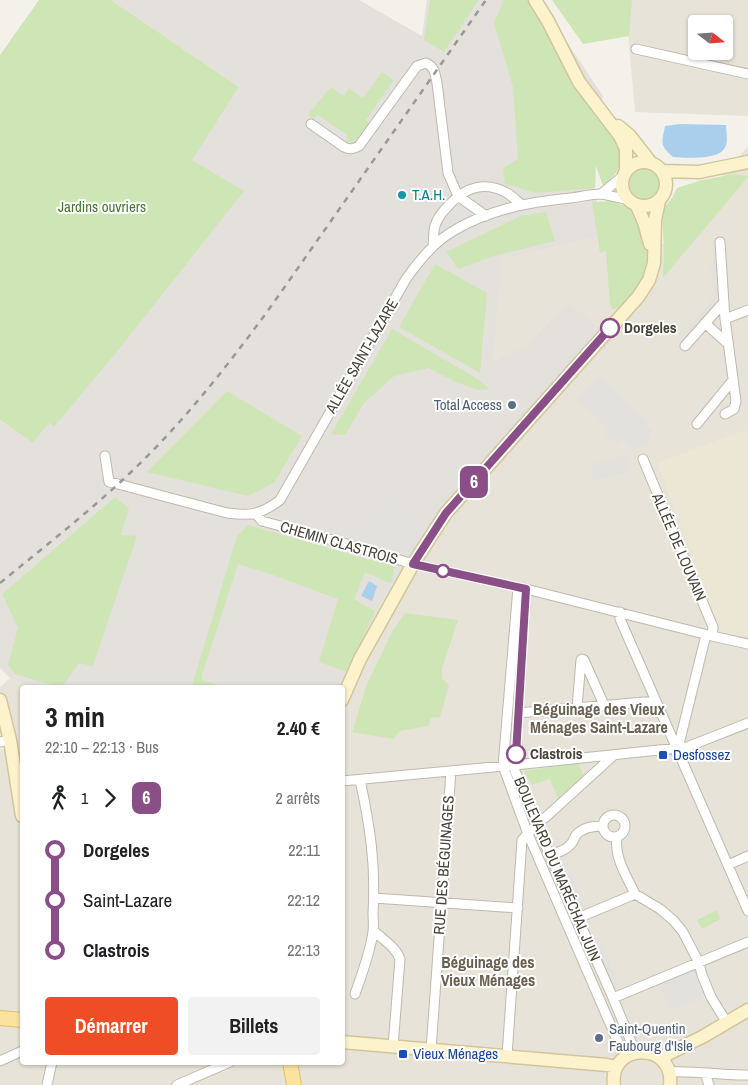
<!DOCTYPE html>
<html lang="fr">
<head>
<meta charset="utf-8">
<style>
  :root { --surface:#fff; --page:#f2f2f2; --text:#202124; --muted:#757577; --accent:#ef4d26 }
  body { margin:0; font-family:"Archivo Narrow",sans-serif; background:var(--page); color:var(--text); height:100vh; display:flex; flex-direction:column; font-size:19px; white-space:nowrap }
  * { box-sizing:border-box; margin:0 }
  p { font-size:16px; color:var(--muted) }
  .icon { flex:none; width:28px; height:28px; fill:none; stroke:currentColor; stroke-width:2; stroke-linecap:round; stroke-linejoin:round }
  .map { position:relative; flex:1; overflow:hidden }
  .sheet { position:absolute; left:20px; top:685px; width:325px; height:380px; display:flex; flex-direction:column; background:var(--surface); border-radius:5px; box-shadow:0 1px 4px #0004 }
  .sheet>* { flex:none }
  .badge { padding:0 10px; border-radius:8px; font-size:18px; line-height:32px }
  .needle { width:32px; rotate:107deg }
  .buttons { position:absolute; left:688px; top:15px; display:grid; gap:10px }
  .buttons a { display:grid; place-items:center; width:45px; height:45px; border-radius:5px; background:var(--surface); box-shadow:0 1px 4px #0004; font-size:25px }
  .map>.badge { position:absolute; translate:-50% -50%; box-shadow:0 0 0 2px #fff }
  .legs { display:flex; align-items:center; gap:8px; height:55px; padding:0 25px; font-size:16px }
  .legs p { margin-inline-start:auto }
  .overview { display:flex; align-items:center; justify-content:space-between; height:85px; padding:0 25px }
  h1 { font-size:28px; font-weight:700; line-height:38px }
  .primary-button { display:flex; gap:10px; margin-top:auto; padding:10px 25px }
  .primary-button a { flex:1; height:58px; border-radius:5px; background:var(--accent); color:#fff; font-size:20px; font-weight:700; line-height:58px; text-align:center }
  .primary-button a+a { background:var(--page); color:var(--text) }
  ul { padding:0 25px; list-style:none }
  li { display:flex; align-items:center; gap:18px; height:50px; font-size:19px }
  li i { display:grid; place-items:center; width:8px; height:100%; margin:0 6px; background:currentColor }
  li i::after { content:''; width:12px; height:12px; margin:-6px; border:4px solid; border-radius:50%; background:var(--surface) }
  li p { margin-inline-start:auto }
  li:first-child i { background:linear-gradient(#0000 50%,currentColor 0) }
  li:last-child i { background:linear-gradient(currentColor 50%,#0000 0) }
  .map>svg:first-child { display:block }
</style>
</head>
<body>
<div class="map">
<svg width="748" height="1085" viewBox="0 0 748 1085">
  <rect width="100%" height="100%" fill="#f4f1ea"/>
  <path fill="#e8e3d8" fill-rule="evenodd" d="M 625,0 L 748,0 L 748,116 L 635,112 ZM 696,24 L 724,24 L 724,51 L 696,51 Z
    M 748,146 L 748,1085 L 0,1085 L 0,750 L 4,749 L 0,733 L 0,687 L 10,678 L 36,687 L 22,688 L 22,1062 L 342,1062 L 343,688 L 382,600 L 445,508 L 568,302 L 528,344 L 493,361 L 500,259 L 597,237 L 665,244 Z"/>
  <path fill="#e4e0db" d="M 111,0 L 359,0 L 422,36 L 427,0 L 539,0 L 603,96 L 583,150 L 597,200 L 597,237 L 501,259 L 493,361 L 528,344 L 568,302 L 601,330 L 445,508 L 382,600 L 343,688 L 36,688 L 10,678 L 0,668 L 0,420 L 33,443 L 49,423 L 54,427 L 243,191 L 191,160 L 239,87 Z"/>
  <path fill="#ece6d4" d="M 748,429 L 748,637 L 746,638 L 726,634 L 719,630 L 657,463 Z"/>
  <path fill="#cee6b5" d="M 39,0 L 111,0 L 239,87 L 192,160 L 244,191 L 119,349 L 54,427 L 49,423 L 33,443 L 0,420 L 0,55 Z
    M 430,0 L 479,0 L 444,52 L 424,40 Z
    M 504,0 L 529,0 L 623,149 C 623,167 616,175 603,186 L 596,166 L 595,188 L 536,193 L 505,184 L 503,168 L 518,159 L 513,87 L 494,23 Z
    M 552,0 L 632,0 L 629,36 L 583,44 Z
    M 382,72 L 394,80 L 366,120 L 370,123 L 368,125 L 370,126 C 363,135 358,143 346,142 L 347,135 L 317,115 L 314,120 L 308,115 L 309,113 L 331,87 L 343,96 L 349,88 L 363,98 Z
    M628 184a16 16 0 1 1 32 0a16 16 0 1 1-32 0Z
    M 734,174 L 748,176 L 748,177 L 663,278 L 664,253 L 662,210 L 672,198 L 677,188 L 702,180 Z
    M 612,201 L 625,206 L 642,221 L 649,254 L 649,270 L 627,301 L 619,307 L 613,310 L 610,304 L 606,251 L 600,253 L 592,202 Z
    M 546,212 L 555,241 L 494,256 L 458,269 L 446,252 L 521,216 Z
    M 435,264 L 487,293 L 480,373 L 399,327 Z
    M 392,329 L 473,376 L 490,389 L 477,390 L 456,382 L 428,368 L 394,376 L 364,403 L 345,435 L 331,434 Z
    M 227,391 L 302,436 L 274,483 L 248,496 L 147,472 Z
    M 115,497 L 129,508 L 121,535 L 137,536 L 93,666 L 79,663 L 62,687 L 59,687 L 15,674 L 8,665 L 18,628 L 2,594 Z
    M 248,525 L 363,558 L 395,566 L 391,584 L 365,572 L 354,599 L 375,611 L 347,672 L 319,662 L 338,599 L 273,575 L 238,564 L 202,675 L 202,680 L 225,687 L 192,687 L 192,686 L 237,536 Z
    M 405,613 L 458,620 L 442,668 L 442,679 L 449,685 L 440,717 L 431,718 L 428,726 L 400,731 L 393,739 L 352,732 L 367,684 L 393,630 Z
    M 578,763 L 584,776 L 558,798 L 550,779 L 532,785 L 524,771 Z
    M 717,910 L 721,919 L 702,929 L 697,920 Z"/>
  <path fill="#e3e1de" d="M 394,80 L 399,83 L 371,124 L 366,120 Z
    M 317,115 L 347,135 L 346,142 L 314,120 Z
    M 717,259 L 720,301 L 684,343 L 679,339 L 714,297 L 715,295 L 710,260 Z
    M 598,376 L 648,421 L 648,427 L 652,431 L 646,447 L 641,446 L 632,449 L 622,439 L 617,444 L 604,433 L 609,428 L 577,400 Z
    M 626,455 L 630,472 L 592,481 L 591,464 Z
    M 384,494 L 430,518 L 406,549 L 378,534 L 372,543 L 361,537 Z
    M 557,841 L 589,915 L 582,914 L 551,843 Z
    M 593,940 L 602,941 L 619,986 L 612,987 Z
    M 696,970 L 705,993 L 700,998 L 670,1011 L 658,983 Z"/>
  <path fill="#aacfed" d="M 680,124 L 726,125 C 726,132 729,143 724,149 C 717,160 685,158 673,157 C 659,145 662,143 665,126 Z
    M 369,581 L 377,586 L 372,601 L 361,596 Z"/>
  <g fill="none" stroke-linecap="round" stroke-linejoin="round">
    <defs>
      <path id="street" d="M 636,49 L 748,74
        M 311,124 L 344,147 C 350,150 353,149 359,146 L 417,66 L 426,63 C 435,67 435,74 437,83 L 448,173 L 458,196 L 486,216
        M 601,194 L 622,177
        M 720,242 L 725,319 L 736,401 L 734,409 L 725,414
        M 433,246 C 434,240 433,232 435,226 C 437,218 444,210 450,204 C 466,187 486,181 507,193 C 512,196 517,201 522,205
        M 725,319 L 748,310
        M 705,323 L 728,344
        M 685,346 L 724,302
        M 697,424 L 733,380
        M 105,456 L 109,482 L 118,484 L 227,513 C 251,516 260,515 280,500 L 406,279 C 418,262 432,244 450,233 C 486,210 529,202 570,198 C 580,197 591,194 601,194 C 609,195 618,198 627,199
        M 643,459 L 713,627 L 712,636
        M 256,514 L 262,521 L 343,543 L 413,564 L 526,589 L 712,636 L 748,644
        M 518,588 L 503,766 L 528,834 L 621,1049
        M 526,589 L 515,771 L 545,844 L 613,998 L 632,1044 L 634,1053
        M 620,612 L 620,619 L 748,911
        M 577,708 L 581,660 L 582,659 L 584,660 L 604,705
        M 518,713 L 656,701
        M 0,742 L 10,740
        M 678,748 L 706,635
        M 342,781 L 515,765 L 678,748 L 687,747 L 748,723
        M603 826a11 11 0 1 1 22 0a11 11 0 1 1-22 0Z
        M 617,837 C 614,857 626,875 635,894
        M 550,855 C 557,853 564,851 569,846 C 573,843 574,839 576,835 C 583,827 593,826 603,826
        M 728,865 L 748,856
        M 374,898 L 518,908
        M 578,918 L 635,894 L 660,909 L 674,921 L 683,932 L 699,963 L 702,975 L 711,997 L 727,1023
        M 373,930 C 382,939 396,947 400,959 L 393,1046
        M 355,994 C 362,974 370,953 373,932 C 374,925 373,919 373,913 C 376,865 370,826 360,780
        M 613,998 L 748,942
        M 431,1050 L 451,771
        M 507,1056 L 522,840 L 537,824 L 547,816 L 614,755
        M 0,1061 L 22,1051
        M 669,1072 C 695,1070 722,1076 748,1075
        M 705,1073 L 709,1085
        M 47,1085 L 52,1062
        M 177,1085 L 230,1062"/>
      <path id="secondary" d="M 535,0 L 548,21 L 579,82 L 620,136 L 626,149 L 626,170
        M 618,126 L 629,135 L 651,163
        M622 184a22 22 0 1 1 44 0a22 22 0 1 1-44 0Z
        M 662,171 L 699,172 L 748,162
        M 637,206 L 644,222 L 650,244
        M 0,700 L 10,740 L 22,816
        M 342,700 L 360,659 L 413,564 L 446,513 L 638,297 L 649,280 L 654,263 L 655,220 L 659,201
        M 342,1042 L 607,1065 L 616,1067
        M 661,1058 L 668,1054 L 704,1036 L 748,1010
        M 614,1085 C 608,1042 675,1041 670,1085"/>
      <path id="primary" d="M 0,1018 L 22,1020
        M 290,1062 L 294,1085"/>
    </defs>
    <use href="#street" stroke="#bfb9ad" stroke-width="11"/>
    <use href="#secondary" stroke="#d1c69b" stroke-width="15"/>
    <use href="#primary" stroke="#dec16e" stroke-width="16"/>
    <use href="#street" stroke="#fff" stroke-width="9"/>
    <use href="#secondary" stroke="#fcf2cc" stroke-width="12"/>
    <use href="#primary" stroke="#f9e39e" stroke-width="14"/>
    <path stroke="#989898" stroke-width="2.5" stroke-dasharray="6 6" stroke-linecap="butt" d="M 0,583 C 44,547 89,512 130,473 C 183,423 229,364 272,305 L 486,0"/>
  </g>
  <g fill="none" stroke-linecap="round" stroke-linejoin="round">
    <defs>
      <path id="line-1" d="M 516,754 L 526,589 L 413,564 L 446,513 L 610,328"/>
    </defs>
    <use href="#line-1" stroke="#fff" stroke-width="11"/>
    <use href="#line-1" stroke="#8a4f87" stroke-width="8"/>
  </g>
  <circle fill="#0f9aa8" stroke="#fff" stroke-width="2" cx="402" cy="195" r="5"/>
  <g fill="#fff" stroke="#8a4f87" stroke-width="2.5">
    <circle cx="610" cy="328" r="9"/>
    <circle cx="443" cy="571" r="6"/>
    <circle cx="516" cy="754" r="9"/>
  </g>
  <g fill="#5c6f8a" stroke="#fff" stroke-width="2">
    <circle cx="512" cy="405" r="5"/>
    <circle cx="599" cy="1038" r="5"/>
  </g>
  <g fill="#1a4fb4" stroke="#fff" stroke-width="2">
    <rect x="658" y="750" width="10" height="10" rx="2.5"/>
    <rect x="398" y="1049" width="10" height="10" rx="2.5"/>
  </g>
  <g text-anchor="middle" stroke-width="4" stroke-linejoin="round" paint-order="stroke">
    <g font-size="15" fill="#0d838f" stroke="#fff" text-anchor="start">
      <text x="412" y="200">T.A.H.</text>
    </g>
    <g font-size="15" fill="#46772e" stroke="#fff">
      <text x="102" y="212">Jardins ouvriers</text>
    </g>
    <g font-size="15" font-weight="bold" fill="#474238" stroke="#fff" text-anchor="start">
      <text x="624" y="333">Dorgeles</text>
      <text x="530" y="759">Clastrois</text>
    </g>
    <g font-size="15" fill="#474238" stroke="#fff">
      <text transform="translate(362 356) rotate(-60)" y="5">ALLÉE SAINT-LAZARE</text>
      <text transform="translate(339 543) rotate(16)" y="5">CHEMIN CLASTROIS</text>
      <text transform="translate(679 547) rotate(67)" y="5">ALLÉE DE LOUVAIN</text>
      <text transform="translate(444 865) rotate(-86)" y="5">RUE DES BÉGUINAGES</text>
      <text transform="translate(557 869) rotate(67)" y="5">BOULEVARD DU MARÉCHAL JUIN</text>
    </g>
    <g font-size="15" fill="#4e5e75" stroke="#fff" text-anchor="end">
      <text x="502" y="410">Total Access</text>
      <text x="609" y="1034" text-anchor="start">Saint-Quentin<tspan x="609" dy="17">Faubourg d'Isle</tspan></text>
    </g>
    <g font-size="15" fill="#164399" stroke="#fff" text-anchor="start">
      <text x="673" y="760">Desfossez</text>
      <text x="413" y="1059">Vieux Ménages</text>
    </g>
    <g font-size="16" font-weight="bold" fill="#6a6050" stroke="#fff">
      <text x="599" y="715">Béguinage des Vieux<tspan x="599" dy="18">Ménages Saint-Lazare</tspan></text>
      <text x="488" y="968">Béguinage des<tspan x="488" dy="18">Vieux Ménages</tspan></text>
    </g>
  </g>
</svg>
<div class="buttons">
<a><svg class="needle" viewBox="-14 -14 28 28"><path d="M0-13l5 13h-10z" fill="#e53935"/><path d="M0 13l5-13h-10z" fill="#757577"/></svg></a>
</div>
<b class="badge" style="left:474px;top:482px;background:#8a4f87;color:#fff">6</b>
<section class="sheet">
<div class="overview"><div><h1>3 min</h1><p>22:10 – 22:13 · Bus</p></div><b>2.40 €</b></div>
<div class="legs"><svg class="icon" aria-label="walk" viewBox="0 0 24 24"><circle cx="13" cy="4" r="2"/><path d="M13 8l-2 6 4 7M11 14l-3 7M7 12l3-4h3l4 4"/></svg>1<svg class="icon" aria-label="forward" viewBox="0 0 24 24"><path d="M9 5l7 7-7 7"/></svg><b class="badge" style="background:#8a4f87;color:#fff">6</b><p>2 arrêts</p></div>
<ul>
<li><i style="color:#8a4f87"></i><b>Dorgeles</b><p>22:11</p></li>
<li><i style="color:#8a4f87"></i><span>Saint-Lazare</span><p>22:12</p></li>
<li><i style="color:#8a4f87"></i><b>Clastrois</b><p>22:13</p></li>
</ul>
<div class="primary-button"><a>Démarrer</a><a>Billets</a></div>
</section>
</div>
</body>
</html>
